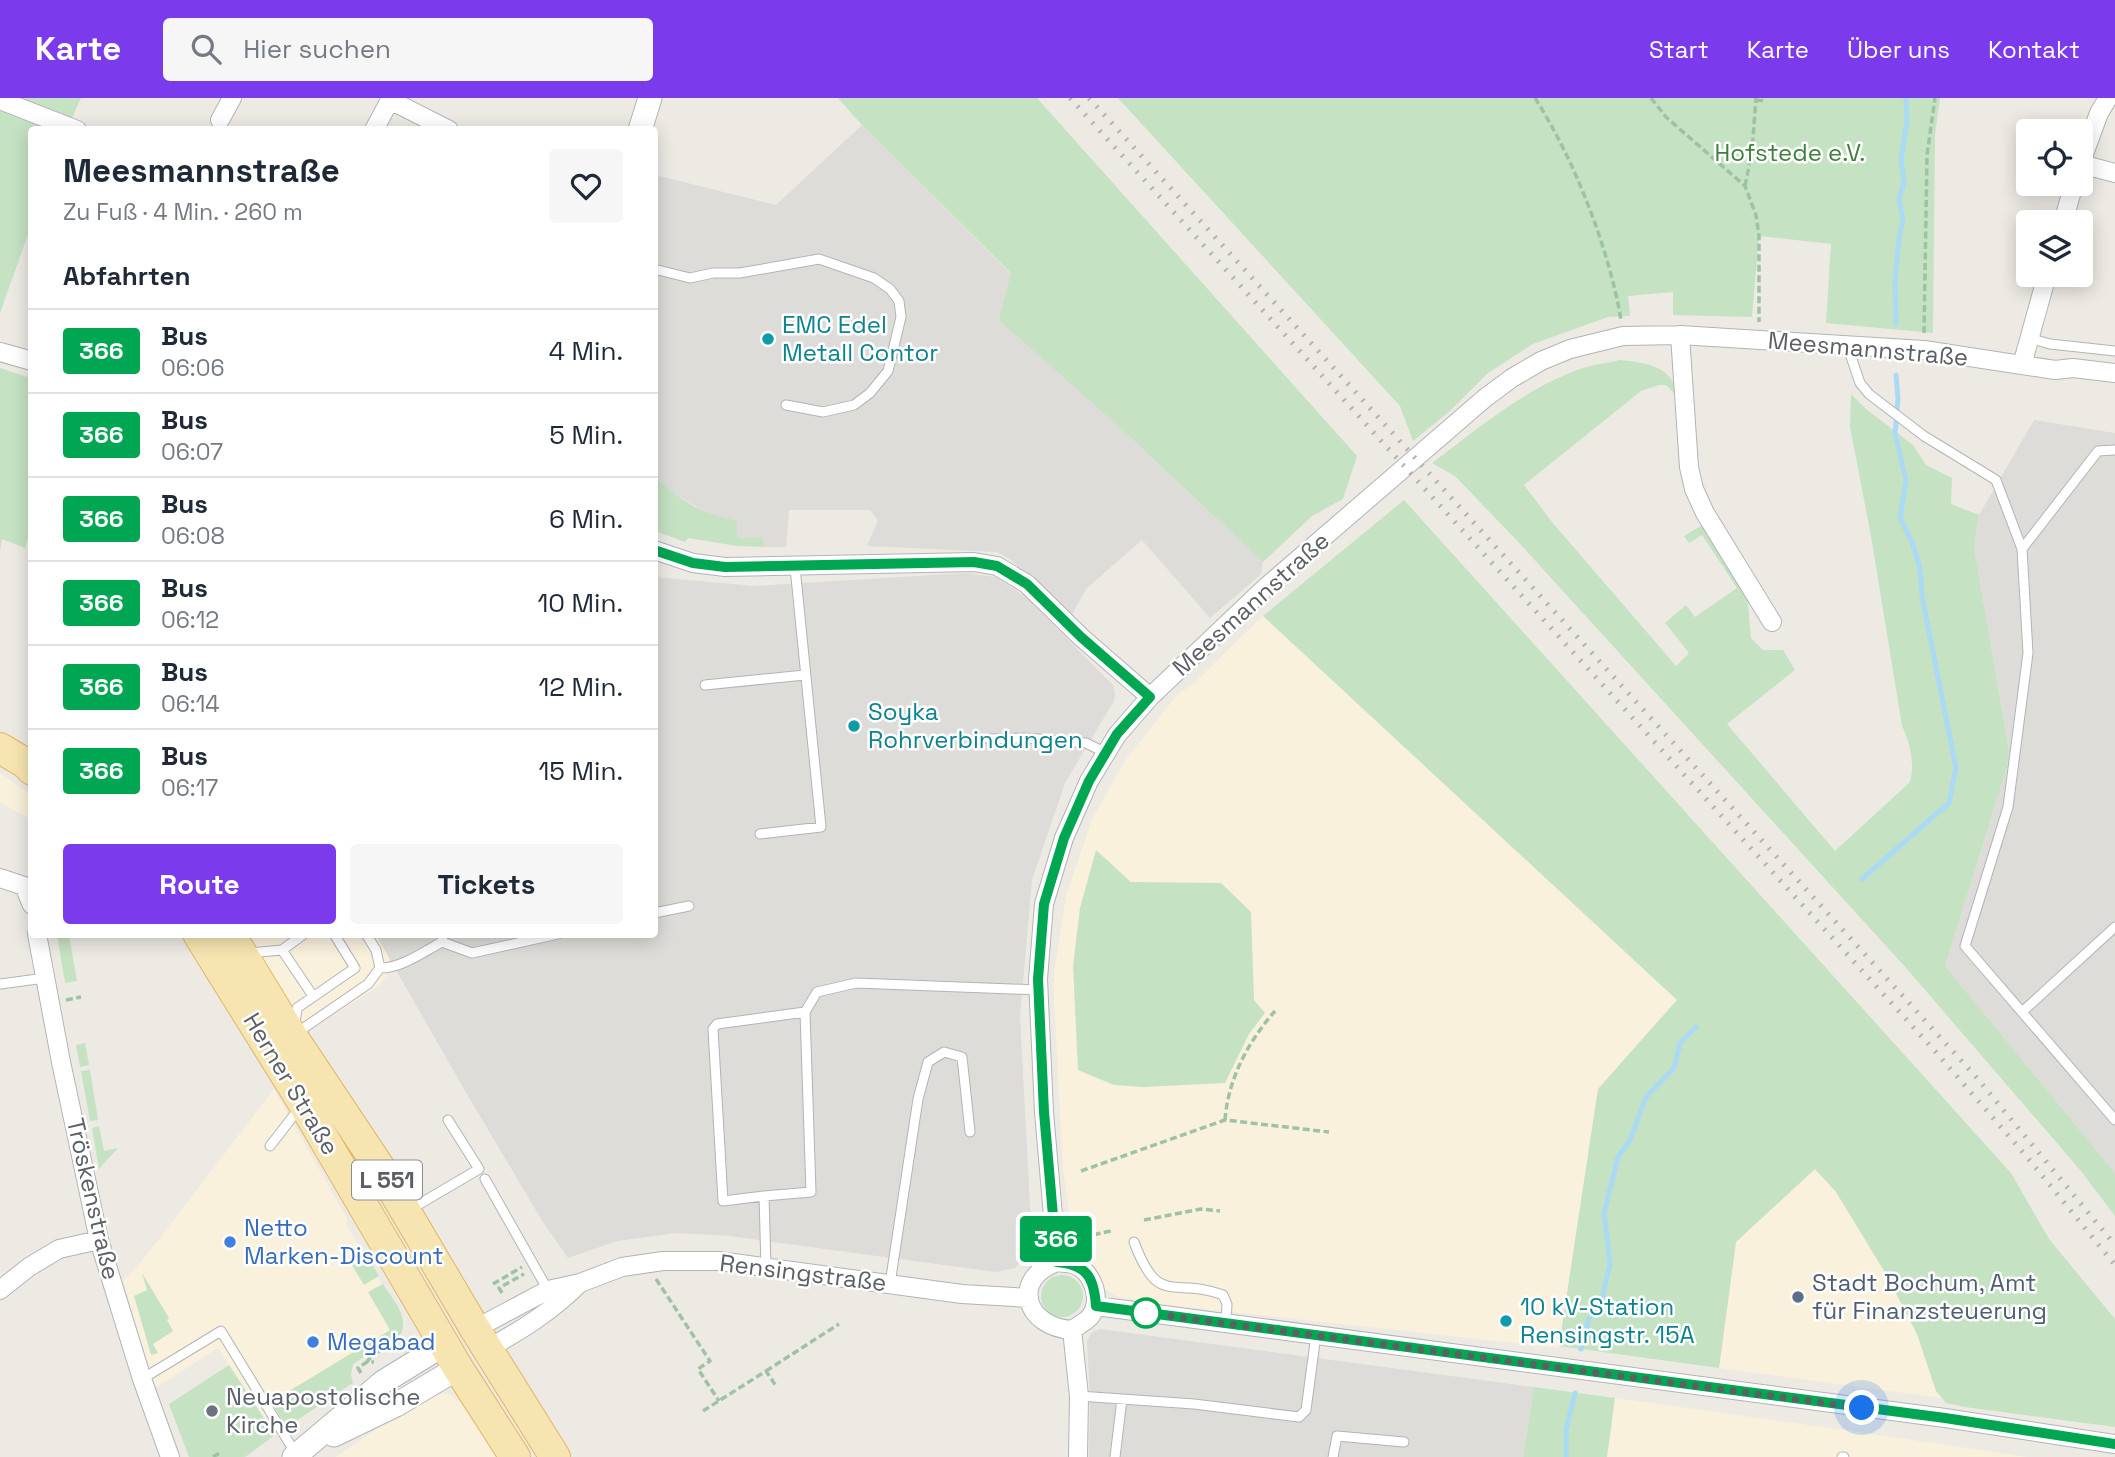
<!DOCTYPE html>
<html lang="de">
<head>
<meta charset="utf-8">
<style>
  :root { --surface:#fff; --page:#f6f6f7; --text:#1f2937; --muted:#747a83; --line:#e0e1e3; --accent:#7c3aed }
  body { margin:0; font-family:"Space Grotesk",sans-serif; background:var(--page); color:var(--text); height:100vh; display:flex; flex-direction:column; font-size:26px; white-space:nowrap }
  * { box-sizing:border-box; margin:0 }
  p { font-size:23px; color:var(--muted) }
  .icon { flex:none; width:38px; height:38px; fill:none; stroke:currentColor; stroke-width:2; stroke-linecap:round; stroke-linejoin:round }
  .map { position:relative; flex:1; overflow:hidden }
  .drawer { position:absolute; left:28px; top:28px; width:630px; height:812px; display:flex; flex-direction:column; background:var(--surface); border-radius:7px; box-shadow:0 4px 18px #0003 }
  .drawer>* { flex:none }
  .badge { padding:0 14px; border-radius:5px; font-size:24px; line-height:46px }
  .fabs { position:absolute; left:2016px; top:21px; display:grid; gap:14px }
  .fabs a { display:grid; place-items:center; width:77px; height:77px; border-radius:7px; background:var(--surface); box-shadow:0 4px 18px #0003; font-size:35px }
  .you { position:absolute; width:35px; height:35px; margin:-18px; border:5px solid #fff; border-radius:50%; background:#1a73e8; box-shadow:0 0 0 10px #1a73e833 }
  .map>.badge { position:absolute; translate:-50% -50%; box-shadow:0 0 0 4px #fff }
  h2 { padding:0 35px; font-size:26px; line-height:63px }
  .round { display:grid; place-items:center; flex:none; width:74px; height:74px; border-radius:7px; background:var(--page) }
  .summary { display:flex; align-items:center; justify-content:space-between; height:119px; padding:0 35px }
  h1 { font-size:33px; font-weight:700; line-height:52px }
  .primary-button { display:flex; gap:14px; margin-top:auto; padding:14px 35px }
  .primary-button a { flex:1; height:80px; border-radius:7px; background:var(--accent); color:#fff; font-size:28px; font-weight:700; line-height:80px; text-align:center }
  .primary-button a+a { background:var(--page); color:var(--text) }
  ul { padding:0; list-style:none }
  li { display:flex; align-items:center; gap:21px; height:84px; padding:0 35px; border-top:2px solid var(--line) }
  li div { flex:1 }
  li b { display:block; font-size:26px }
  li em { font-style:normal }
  li .badge { min-width:77px; font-weight:700; text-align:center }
  header { display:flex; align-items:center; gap:42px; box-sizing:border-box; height:98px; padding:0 35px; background:var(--accent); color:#fff }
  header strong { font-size:33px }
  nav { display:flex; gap:38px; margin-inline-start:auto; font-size:24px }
  .search { width:490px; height:63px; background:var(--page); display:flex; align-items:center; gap:18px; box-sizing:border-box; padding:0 24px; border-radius:7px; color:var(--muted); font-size:26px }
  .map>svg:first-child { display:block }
</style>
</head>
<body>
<header>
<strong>Karte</strong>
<div class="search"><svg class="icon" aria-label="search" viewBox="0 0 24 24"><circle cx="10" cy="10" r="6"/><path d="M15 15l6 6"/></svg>Hier suchen</div>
<nav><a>Start</a><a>Karte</a><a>Über uns</a><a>Kontakt</a></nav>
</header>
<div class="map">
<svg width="2115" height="1359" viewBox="0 0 2115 1359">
  <rect width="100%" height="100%" fill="#edeae4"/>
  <path fill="#faf1dc" d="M 1263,518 L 1677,902 L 1598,991 L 1559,1250 L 1159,1206 L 1116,1198 L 1105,1191 L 1097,1175 L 1082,1160 L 1075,1149 L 1063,1073 L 1054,901 L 1054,876 L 1066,798 L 1092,722 L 1124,664 L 1177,597 L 1193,586 Z
    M 0,675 L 31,697 L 30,721 L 0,704 Z
    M 247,837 L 376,837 L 389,857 L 389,873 L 380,887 L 312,931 L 305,930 Z
    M 274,991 L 347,1121 L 347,1128 L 405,1225 L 400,1237 L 353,1266 L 351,1277 L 353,1285 L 275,1337 L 218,1250 L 155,1290 L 123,1181 L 130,1177 L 156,1145 Z
    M 1815,1071 L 1836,1094 L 1886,1176 L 1917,1236 L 1936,1293 L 1942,1300 L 1719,1270 L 1736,1144 Z
    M 448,1295 L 463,1306 L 497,1359 L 335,1359 L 423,1301 L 433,1297 Z
    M 1615,1300 L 1872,1336 L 2027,1359 L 1607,1359 Z"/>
  <path fill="#dedcd8" d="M 862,27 L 1011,176 L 1116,326 L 1263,464 L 1261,476 L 1210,520 L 1142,442 L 1086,491 L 1071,519 L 1063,508 L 1011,462 L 997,454 L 867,448 L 878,422 L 870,412 L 789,412 L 786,449 L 764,449 L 763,439 L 738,440 L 737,422 L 712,418 L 673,395 L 655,378 L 655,77 L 776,107 Z
    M 2034,322 L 2115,335 L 2115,1075 L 1945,868 L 2007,669 L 2009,653 L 1974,449 L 1979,417 Z
    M 966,475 L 995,479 L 1026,499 L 1113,587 L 1115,596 L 1114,603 L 1065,685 L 1032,782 L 1020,919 L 1032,1145 L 1027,1158 L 1015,1170 L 996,1174 L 729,1138 L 677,1135 L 617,1143 L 568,1160 L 543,1124 L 468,998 L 376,837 L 654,836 L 655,479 L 755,488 Z
    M 1100,1231 L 1534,1289 L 1523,1359 L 1089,1359 L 1090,1301 L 1087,1244 L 1091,1235 Z"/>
  <path fill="#c5e2c3" d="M 0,0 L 81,0 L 67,31 L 32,32 L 31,128 L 0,215 Z
    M 838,0 L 1037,0 L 1357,358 L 1343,401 L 1312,418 L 1263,464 L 1116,326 L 999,222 L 1011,175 L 862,27 Z
    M 1118,0 L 1940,0 L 1935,37 L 1933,235 L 1826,225 L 1831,146 L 1759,138 L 1752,219 L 1673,217 L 1673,194 L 1628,198 L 1630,218 L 1608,219 L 1533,246 L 1488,275 L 1450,313 L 1413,343 L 1400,308 Z
    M 1620,262 C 1643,264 1675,268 1676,297 L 1666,287 L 1659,287 L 1641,293 L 1524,387 L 1552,424 L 1676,568 L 1689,555 L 1665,525 L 1686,507 L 1695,519 L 1737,490 L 1702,437 L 1689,445 L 1684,438 L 1702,427 L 1747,494 L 1751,540 L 1763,552 L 1783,552 L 1795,572 L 1727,626 L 1835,753 L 1910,684 C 1915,666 1910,644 1902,628 L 1871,438 L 1850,329 L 1851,296 L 1866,311 L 1913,347 L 1926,367 L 1952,380 L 1951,406 L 1979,417 L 1974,449 L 2009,653 L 2007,669 L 1945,868 L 2115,1075 L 2115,1118 L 2081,1073 L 1907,871 L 1522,448 L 1455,378 L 1432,365 C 1480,329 1525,290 1583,270 C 1595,266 1608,265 1620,262 Z
    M 0,270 L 31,280 L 31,371 L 23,369 L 31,372 L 31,430 L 25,450 L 2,441 L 0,452 Z
    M 654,378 C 681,402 701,417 737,422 L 738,440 L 763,439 L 764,449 L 737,448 L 688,440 L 685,444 L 655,433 Z
    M 1404,402 L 2011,1075 L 2049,1141 L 2115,1221 L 2115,1329 L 1965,1309 L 1946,1305 L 1936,1293 L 1917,1236 L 1886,1176 L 1836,1094 L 1815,1071 L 1736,1144 L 1719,1270 L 1559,1248 L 1598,991 L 1677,902 L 1263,518 Z
    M 1096,752 L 1131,784 L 1221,785 L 1251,814 L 1254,902 L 1265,915 L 1249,936 L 1225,985 L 1143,989 L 1114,987 L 1078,972 L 1073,868 L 1080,810 Z
    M 57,837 L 69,837 L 77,883 L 65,885 Z
    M 85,945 L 89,967 L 80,969 L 76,947 Z
    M 90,972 L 98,1022 L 90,1023 L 81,973 Z
    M 323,1002 L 446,1201 L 441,1204 L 381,1103 L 360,1077 L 318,1005 Z
    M 99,1028 L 104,1053 L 118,1050 L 99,1071 L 92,1030 Z
    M 365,1155 L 379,1178 L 364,1187 L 350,1164 Z
    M 142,1175 L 169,1220 L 167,1222 L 173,1233 L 153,1246 L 158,1255 L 151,1257 L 134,1198 L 147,1192 Z
    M1041 1198a21 21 0 1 1 42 0a21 21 0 1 1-42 0Z
    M 383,1186 C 392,1201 411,1220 400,1237 L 353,1266 L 351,1277 L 353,1285 L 287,1329 L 271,1304 L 390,1232 L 368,1194 Z
    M 229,1267 L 275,1337 L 245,1359 L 189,1359 L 169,1306 Z
    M 1534,1289 L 1615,1300 L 1607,1359 L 1523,1359 Z"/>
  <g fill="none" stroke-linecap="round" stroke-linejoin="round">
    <path stroke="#abdaf5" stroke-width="5" d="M 1896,226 L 1895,183 L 1899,140 L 1903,121 L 1899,102 L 1904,83 L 1901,62 L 1907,22 L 1906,0
      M 1862,781 L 1949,705 L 1956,670 L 1922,498 L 1920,470 L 1912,444 L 1900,420 L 1906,383 L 1895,335 L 1898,301 L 1896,277
      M 1581,1251 L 1589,1221 L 1601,1206 L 1610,1166 L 1604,1115 L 1618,1059 L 1630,1042 L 1646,999 L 1674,970 L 1680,945 L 1696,929
      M 1566,1359 L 1566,1332 L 1575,1295"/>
    <defs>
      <path id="service" d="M 654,171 L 690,180 L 713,175 L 740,175 L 819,161 L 874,180 L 890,191 L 899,203 L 901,219 L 888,273 L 870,295 L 854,307 L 823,314 L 786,307
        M 2029,240 L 2050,246 L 2115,253
        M 1847,247 L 1860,285 L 1869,296 L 1924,338 L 1996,382 L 2022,451 L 2028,555 L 2008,709 L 1965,848 L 2115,1022
        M 2022,451 L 2098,353 L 2115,352
        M 705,587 L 805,577
        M 989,641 L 1025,640 L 1086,645 L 1106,655
        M 760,736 L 821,729 L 795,469
        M 654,815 L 689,808
        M 442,844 L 472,855 L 558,836
        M 282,852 L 313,898
        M 247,855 L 282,852 L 304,836
        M 380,870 C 402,870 423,854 442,844 L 443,836
        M 0,886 L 45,880
        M 805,914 L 817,894 L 856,885 L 1039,892
        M 2022,914 L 2115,829
        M 295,926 L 297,910 L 355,870 L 334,836
        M 295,936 L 368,886 L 380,870 L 376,852 L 366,836
        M 270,1048 L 301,1008
        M 485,1081 L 549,1194
        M 764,1098 L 723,1103 L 713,931 L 717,926 L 805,914 L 811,1094 L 764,1098 L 766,1169
        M 411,1111 L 479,1071 L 448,1022
        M 1134,1144 C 1159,1211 1173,1178 1223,1197 L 1227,1206 L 1226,1225
        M 890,1186 L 918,1001 L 928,964 L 944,954 L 962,959 L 970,1034
        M 142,1281 L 221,1233 L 296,1356
        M 1079,1298 L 1194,1306 L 1299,1319 L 1306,1312 L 1316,1237
        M 1115,1359 L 1122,1301
        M 1333,1359 L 1337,1338 L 1404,1344
        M 1842,1359 L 1844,1359"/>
      <path id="minor" d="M 0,2 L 77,32
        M 220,22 L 232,0
        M 374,32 L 390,2 L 449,32
        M 2081,64 L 2099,15 L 2108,0
        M 2081,66 L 2115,75
        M 2063,124 L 2074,86
        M 1680,237 L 1689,369 L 1694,391 L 1705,415 L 1772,524
        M 0,254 L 32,263
        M 2022,267 L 2047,177
        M 654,452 L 693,465 L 725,469 L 974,464 L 997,468 L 1027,486 L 1081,539 L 1150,599
        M 0,780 L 24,788
        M 24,788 L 32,807
        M 37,836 L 61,964 L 99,1142 L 142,1281 L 170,1359
        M 1057,1164 L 1044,1014 L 1038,881 L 1044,806 L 1064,740 L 1089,683 L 1117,637 L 1150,599 L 1266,489 L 1485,300 L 1512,280 L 1541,263 L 1570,251 L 1623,238 L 1680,237 L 1924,252 L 2055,272 L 2073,270 L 2115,275
        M 1057,1164 C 1063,1165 1070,1165 1074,1166 C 1093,1174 1103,1202 1090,1219 C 1085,1224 1078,1228 1072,1232 C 1025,1229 1010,1181 1057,1164 Z
        M 0,1192 L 29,1169 L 59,1151 L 99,1142
        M 1096,1208 L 1945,1320 L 2115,1346
        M 475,1231 L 548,1192 L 580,1185 L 622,1169 L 663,1163 L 719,1163 L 962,1196 L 1029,1200
        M 1072,1232 L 1079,1298 L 1078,1359
        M 487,1251 C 522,1232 552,1213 580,1185"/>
      <path id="tertiary" d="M 640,32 L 650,0
        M 334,1337 L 396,1307 L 458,1270
        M 294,1359 L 383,1284 L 445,1246"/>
      <path id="primary" d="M 0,650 L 25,665 L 32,672
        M 198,836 L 303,1005 L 458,1270 L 515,1359
        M 230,836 L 292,938 L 380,1070 L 475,1231 L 555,1359"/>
    </defs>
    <use href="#service" stroke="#b1b4b7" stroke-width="11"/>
    <use href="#minor" stroke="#b1b4b7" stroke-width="20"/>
    <use href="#tertiary" stroke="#b1b4b7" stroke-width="25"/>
    <use href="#primary" stroke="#e1b768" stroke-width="32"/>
    <path stroke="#9dc2a5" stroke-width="3.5" stroke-dasharray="7 3.5" stroke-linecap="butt" d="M 1535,0 C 1574,61 1609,150 1621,222
      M 1651,0 L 1666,19 L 1745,88 L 1756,117 L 1759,138 L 1759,224
      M 1756,2 L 1766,3
      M 1745,88 L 1752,53 L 1756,0
      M 1924,235 L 1927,57 L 1935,0
      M 66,902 L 81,899
      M 1225,1022 C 1228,981 1248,944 1275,913
      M 1081,1073 L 1225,1022 L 1329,1034
      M 1144,1122 L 1201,1111 L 1220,1113
      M 1073,1141 L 1111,1133
      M 656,1181 L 710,1263 L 698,1271 L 719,1303
      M 493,1186 L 522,1169
      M 502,1195 L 499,1190 L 524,1176
      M 367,1264 L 371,1258 L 393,1244
      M 766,1273 L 839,1226
      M 361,1275 L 358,1270 L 367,1264 L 374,1264
      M 703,1313 L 766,1273 L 776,1288
      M 213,1359 L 221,1354"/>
    <use href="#service" stroke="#fff" stroke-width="9"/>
    <use href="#minor" stroke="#fff" stroke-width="18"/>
    <use href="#tertiary" stroke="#fff" stroke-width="23"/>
    <use href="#primary" stroke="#f6e5b0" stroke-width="30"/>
    <path stroke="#b2b3b3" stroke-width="5" stroke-dasharray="2 9" stroke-linecap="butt" d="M 1070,0 L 1934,952 L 2027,1059 L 2115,1167
      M 1089,0 L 1977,980 L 2115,1147"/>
  </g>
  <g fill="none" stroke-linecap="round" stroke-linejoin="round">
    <defs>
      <path id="line" d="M 654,452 L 693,465 L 725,469 L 974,464 L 997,468 L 1027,486 L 1081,539 L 1150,599 L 1117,636 L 1089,683 L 1064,740 L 1044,806 L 1038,881 L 1044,1014 L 1057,1164 C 1087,1167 1094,1179 1096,1208 L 1945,1320 L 2115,1346"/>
    </defs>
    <use href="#line" stroke="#fff" stroke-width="16"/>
    <use href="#line" stroke="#00a651" stroke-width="10"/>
    <path stroke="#5c5f63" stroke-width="7" stroke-dasharray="0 12.6" d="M 1146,1215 L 1862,1310"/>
  </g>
  <g fill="#0f9aa8" stroke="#fff" stroke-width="2.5">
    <circle cx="768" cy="241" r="7"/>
    <circle cx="854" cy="628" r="7"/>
    <circle cx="1506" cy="1223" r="7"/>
  </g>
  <g fill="#3f7fe0" stroke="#fff" stroke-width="2.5">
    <circle cx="230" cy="1144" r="7"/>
    <circle cx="313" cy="1244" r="7"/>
  </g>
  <circle fill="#5c6f8a" stroke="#fff" stroke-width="2.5" cx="1798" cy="1199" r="7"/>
  <circle fill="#fff" stroke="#00a651" stroke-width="3.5" cx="1146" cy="1215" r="14"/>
  <circle fill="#6b7280" stroke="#fff" stroke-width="2.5" cx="212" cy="1313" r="7"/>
  <g text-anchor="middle" stroke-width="5" stroke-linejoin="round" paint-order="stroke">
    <rect fill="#fff" stroke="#8d8f92" stroke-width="2" x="352" y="1062.5" width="70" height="39" rx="5"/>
    <g font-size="23" font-weight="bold" fill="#5c5f63">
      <text x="387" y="1090">L 551</text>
    </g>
    <g font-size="24" fill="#407f3e" stroke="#fff">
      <text x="1790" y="63">Hofstede e.V.</text>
    </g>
    <g font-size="24" fill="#0d838f" stroke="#fff" text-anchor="start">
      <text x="782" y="235">EMC Edel<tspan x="782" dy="28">Metall Contor</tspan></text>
      <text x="868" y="622">Soyka<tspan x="868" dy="28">Rohrverbindungen</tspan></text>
      <text x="1520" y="1217">10 kV-Station<tspan x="1520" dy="28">Rensingstr. 15A</tspan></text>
    </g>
    <g font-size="24" fill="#5c5f63" stroke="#fff">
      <text transform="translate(1868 251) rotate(5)" y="8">Meesmannstraße</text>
      <text transform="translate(1251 506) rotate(-42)" y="8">Meesmannstraße</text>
      <text transform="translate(291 986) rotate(59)" y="8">Herner Straße</text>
      <text transform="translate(93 1101) rotate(77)" y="8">Tröskenstraße</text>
      <text transform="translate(803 1175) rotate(7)" y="8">Rensingstraße</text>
    </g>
    <g font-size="24" fill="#366cbe" stroke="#fff" text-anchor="start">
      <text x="244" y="1138">Netto<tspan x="244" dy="28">Marken-Discount</tspan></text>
      <text x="327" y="1252">Megabad</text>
    </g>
    <g font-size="24" fill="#4e5e75" stroke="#fff" text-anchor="start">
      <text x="1812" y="1193">Stadt Bochum, Amt<tspan x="1812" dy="28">für Finanzsteuerung</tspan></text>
    </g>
    <g font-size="24" fill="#5b616d" stroke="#fff" text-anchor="start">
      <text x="226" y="1307">Neuapostolische<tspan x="226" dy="28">Kirche</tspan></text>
    </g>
  </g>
</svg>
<div class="fabs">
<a><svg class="icon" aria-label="locate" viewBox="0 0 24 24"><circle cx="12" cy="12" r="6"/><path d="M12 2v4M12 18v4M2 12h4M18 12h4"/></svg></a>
<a><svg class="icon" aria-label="layers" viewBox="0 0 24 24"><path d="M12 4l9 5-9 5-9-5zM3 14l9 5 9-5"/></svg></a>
</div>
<div class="you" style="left:1862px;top:1310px"></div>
<b class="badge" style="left:1056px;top:1141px;background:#00a651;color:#fff">366</b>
<section class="drawer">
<div class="summary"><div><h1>Meesmannstraße</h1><p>Zu Fuß · 4 Min. · 260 m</p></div><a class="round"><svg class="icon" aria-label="heart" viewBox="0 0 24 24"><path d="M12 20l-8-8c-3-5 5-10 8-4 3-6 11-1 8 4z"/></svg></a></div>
<h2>Abfahrten</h2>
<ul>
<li><span class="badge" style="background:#00a651;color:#fff">366</span><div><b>Bus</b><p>06:06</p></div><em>4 Min.</em></li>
<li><span class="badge" style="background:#00a651;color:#fff">366</span><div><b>Bus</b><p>06:07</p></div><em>5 Min.</em></li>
<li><span class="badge" style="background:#00a651;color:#fff">366</span><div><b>Bus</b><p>06:08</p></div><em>6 Min.</em></li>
<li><span class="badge" style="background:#00a651;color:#fff">366</span><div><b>Bus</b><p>06:12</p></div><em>10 Min.</em></li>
<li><span class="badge" style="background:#00a651;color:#fff">366</span><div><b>Bus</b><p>06:14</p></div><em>12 Min.</em></li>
<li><span class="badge" style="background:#00a651;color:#fff">366</span><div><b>Bus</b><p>06:17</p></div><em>15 Min.</em></li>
</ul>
<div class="primary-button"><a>Route</a><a>Tickets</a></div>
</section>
</div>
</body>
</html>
